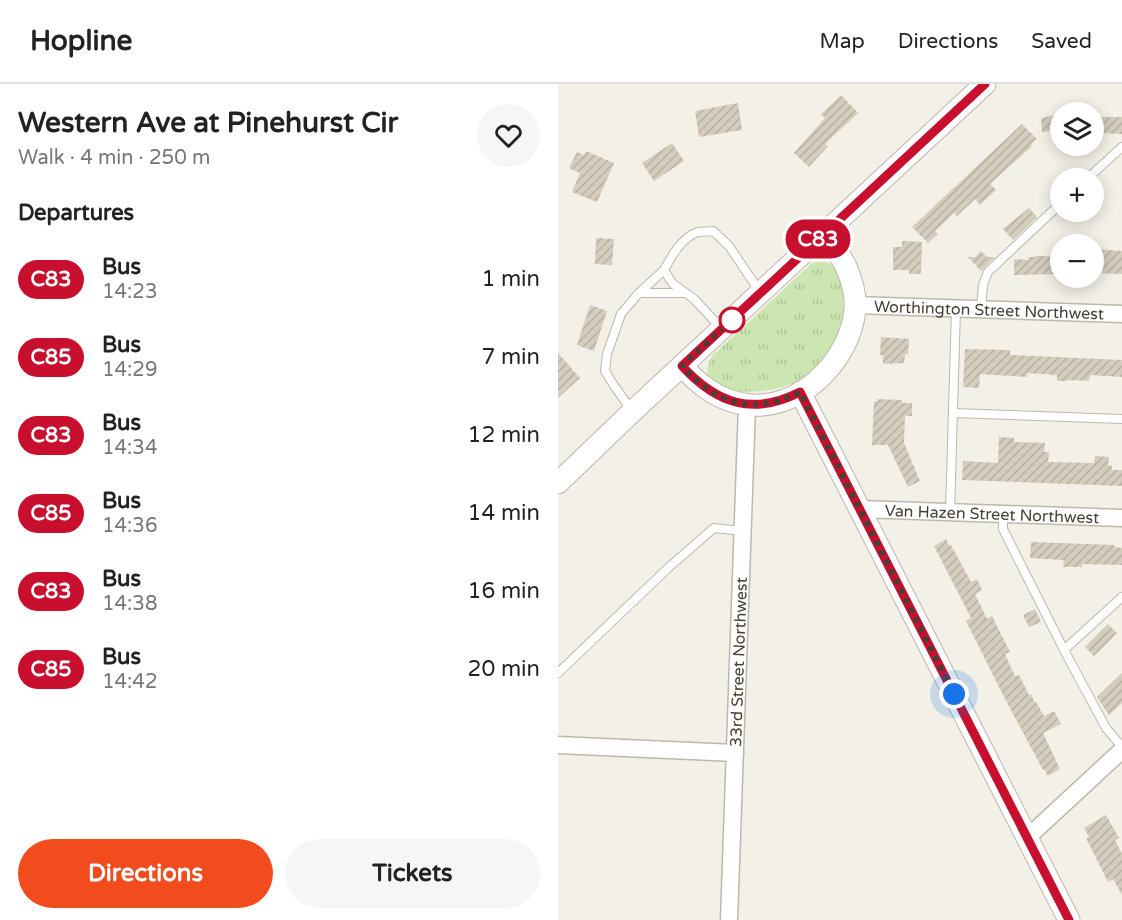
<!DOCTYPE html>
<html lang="en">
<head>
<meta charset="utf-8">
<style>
  :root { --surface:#fff; --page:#f6f6f6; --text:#222; --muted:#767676; --line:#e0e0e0; --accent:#f24b1e }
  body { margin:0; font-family:"Varela Round",sans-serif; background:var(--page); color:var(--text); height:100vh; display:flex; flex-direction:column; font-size:22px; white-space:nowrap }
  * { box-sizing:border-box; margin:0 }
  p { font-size:20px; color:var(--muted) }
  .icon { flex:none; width:33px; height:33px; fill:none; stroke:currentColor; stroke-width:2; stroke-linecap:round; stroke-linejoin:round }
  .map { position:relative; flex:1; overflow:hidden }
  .panel { display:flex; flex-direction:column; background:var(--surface); width:558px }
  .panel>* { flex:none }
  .badge { padding:0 12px; border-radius:20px; font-size:21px; line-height:39px }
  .buttons { position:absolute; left:492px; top:18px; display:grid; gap:12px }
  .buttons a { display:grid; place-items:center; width:54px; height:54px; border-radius:50%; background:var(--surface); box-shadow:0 3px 15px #0003; font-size:30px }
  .you { position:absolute; width:30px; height:30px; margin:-15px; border:4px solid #fff; border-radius:50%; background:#1a73e8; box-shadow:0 0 0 9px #1a73e833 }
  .map>.badge { position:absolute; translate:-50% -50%; box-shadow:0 0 0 3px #fff }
  h2 { padding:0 18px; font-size:22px; line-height:54px }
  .round { display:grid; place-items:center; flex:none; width:63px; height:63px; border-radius:32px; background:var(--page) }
  .head { display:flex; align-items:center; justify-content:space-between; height:102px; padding:0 18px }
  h1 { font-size:28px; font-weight:800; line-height:45px }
  .action { display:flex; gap:12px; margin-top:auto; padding:12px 18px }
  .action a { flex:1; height:69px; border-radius:36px; background:var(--accent); color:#fff; font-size:24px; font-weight:800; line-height:69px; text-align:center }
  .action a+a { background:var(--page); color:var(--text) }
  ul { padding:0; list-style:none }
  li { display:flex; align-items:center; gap:18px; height:78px; padding:0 18px }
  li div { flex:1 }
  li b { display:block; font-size:22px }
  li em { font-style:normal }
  li .badge { min-width:66px; font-weight:700; text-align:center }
  header { display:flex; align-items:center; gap:36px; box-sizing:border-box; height:84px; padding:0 30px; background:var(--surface); border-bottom:2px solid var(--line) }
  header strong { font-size:28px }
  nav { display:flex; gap:33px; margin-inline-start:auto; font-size:21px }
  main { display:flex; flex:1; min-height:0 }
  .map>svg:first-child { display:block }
</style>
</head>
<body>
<header>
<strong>Hopline</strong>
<nav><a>Map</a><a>Directions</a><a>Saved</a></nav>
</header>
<main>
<section class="panel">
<div class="head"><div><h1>Western Ave at Pinehurst Cir</h1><p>Walk · 4 min · 250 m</p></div><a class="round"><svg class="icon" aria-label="heart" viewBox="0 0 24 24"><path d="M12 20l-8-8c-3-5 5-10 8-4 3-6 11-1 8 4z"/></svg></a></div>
<h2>Departures</h2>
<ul>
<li><span class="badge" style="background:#c8102e;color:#fff">C83</span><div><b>Bus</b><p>14:23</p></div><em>1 min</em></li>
<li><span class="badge" style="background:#c8102e;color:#fff">C85</span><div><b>Bus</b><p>14:29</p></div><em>7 min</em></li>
<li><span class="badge" style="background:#c8102e;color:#fff">C83</span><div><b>Bus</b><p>14:34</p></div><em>12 min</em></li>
<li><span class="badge" style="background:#c8102e;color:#fff">C85</span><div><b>Bus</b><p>14:36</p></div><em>14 min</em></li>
<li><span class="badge" style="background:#c8102e;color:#fff">C83</span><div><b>Bus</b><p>14:38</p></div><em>16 min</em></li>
<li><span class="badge" style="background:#c8102e;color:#fff">C85</span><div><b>Bus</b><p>14:42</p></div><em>20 min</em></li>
</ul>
<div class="action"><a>Directions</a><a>Tickets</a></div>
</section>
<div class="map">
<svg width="564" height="836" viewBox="0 0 564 836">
  <defs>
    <pattern id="park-tufts" width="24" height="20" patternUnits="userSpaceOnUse" patternTransform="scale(1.5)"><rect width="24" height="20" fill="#cbe6b1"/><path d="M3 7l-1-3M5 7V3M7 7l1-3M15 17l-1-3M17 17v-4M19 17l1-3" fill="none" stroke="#b0c699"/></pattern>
    <pattern id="building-hatch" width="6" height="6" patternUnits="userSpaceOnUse" patternTransform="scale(1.5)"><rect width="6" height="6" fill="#d4ccbd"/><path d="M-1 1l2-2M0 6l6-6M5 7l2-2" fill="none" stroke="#b7b0a3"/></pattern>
  </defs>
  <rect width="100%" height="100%" fill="#f3f0e7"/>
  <path fill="url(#park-tufts)" d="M 263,177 C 279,179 282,192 285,207 C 288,222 284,237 279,251 C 270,273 253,291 233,300 C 210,311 129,316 154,272 L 254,179 Z"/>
  <path fill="url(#building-hatch)" d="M 283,11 L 300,29 L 267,60 L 270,62 L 251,83 L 236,69 L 267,34 L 263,30 Z
    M 180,19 L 184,46 L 141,53 L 137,27 Z
    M 502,30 L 502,46 L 484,48 L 483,34 Z
    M 541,33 L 564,33 L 564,50 L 540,49 Z
    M 464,40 L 479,55 L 472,61 L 474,62 L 432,100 L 438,106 L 422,121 L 417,115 L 399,132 L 396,129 L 377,147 L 380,150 L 370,159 L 354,143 Z
    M 114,59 L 126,77 L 96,97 L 84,79 Z
    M 28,67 L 56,79 L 39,118 L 14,108 L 22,89 L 11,84 L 19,68 L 26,71 Z
    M 471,124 L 479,133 L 455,156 L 445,145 Z
    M 38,154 L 56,155 L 54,181 L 37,180 Z
    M 344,157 L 364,158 L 363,190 L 351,190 L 351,186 L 335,186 L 335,163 L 344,163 Z
    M 536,165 L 564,167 L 564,190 L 536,189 Z
    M 423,167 L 429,173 L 437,173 L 423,187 L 410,173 L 417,173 Z
    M 477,172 L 502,172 L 502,190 L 456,191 L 456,175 L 472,176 L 469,173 L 477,173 Z
    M 32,221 L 49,227 L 36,267 L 19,261 Z
    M 323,253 L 351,255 L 350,270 L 347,270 L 346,279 L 325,280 L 325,271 L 322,271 Z
    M 407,265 L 452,266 L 452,271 L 564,276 L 564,293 L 532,291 L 531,297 L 510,296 L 510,297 L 499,297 L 499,291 L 469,289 L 469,293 L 422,290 L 421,304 L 405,303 Z
    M 0,269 L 22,294 L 0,314 Z
    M 319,315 L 344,316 L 344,319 L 354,319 L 354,332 L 347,332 L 346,359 L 362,397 L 350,403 L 330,361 L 314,361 L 316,317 L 319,318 Z
    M 441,353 L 456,354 L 456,358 L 487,359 L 486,368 L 491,368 L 490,378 L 536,379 L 537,372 L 551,373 L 550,381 L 554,382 L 554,386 L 564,386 L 564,402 L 404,396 L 405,377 L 440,379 Z
    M 388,455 L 391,462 L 393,461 L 413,498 L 419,495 L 424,506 L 417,510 L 429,535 L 434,532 L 452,568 L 447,570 L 457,592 L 461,591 L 471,611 L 473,610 L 477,619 L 478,618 L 486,632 L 496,627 L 503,640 L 485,649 L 502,685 L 490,692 L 486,685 L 485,686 L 445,611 L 408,537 L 413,534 L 376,462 Z
    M 473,458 L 556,461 L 556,463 L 564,464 L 564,481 L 524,480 L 524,483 L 505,483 L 506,476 L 472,474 Z
    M 477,525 L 483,538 L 471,543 L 465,531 Z
    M 550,540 L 559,549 L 536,572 L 527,563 Z
    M 564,589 L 564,619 L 551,631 L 539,613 Z
    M 548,731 L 561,754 L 557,756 L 564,770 L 564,811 L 555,795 L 550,798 L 528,754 L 531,753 L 526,744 Z"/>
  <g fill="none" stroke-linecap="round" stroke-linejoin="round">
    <defs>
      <path id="service" d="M 530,94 L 564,63
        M 81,209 L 106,186
        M 423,225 L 425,201 L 430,188 L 502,120
        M 164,245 L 136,215 L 114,199 L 106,186 C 113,173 124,153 140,148 C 144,147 151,148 155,147 L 171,162 L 202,208
        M 74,327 L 55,300 L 47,287 L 49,270 L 63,230 L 81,209 L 126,209
        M 395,329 L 564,335
        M 392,428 L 398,225
        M 445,429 L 445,445 L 506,566 L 548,644 L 564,663
        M 506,566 L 564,513
        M 0,589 L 110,484 L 156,444 L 185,447"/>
      <g id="minor">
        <path id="s1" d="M 297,221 L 564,230"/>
        <path id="s2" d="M 302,425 L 564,434"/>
        <path d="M 0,661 L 177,669"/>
        <path d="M 469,754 L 564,666"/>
        <path id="s3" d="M 171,836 L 189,321"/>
      </g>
      <path id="tertiary" d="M 124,282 C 141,301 160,316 186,320 C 239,330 293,277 297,225 C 298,212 294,197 289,185 C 284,172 273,162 264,152
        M 242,308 L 511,836
        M 0,399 L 75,327 L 427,0"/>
    </defs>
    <use href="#service" stroke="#beb8aa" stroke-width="10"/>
    <use href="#minor" stroke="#beb8aa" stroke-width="19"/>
    <use href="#tertiary" stroke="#beb8aa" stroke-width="23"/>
    <use href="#service" stroke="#fff" stroke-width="8"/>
    <use href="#minor" stroke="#fff" stroke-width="16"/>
    <use href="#tertiary" stroke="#fff" stroke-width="21"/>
  </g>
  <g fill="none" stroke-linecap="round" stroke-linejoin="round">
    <defs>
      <path id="line" d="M 427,0 L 124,282 C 159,320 195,332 242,308 L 511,836"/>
    </defs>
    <use href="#line" stroke="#fff" stroke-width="14"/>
    <use href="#line" stroke="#c8102e" stroke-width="9"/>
    <path stroke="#464036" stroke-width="6" stroke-dasharray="0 10.8" d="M 174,236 L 177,233 L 124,282 C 159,320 195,332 242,308 L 396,610"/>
  </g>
  <circle fill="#fff" stroke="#c8102e" stroke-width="3" cx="174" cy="236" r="12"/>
  <g text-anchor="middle" stroke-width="6" stroke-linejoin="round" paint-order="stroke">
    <g font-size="16" fill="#464036" stroke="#fff">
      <text dy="6" stroke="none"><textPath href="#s1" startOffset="134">Worthington Street Northwest</textPath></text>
      <text dy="6" stroke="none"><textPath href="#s2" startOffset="132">Van Hazen Street Northwest</textPath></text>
      <text dy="6" stroke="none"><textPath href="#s3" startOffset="258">33rd Street Northwest</textPath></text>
    </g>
  </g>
</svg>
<div class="buttons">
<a><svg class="icon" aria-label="layers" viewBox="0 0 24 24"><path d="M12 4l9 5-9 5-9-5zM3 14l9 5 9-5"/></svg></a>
<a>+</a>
<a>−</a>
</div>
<div class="you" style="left:396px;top:610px"></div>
<b class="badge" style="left:260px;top:155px;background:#c8102e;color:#fff">C83</b>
</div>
</main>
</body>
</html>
